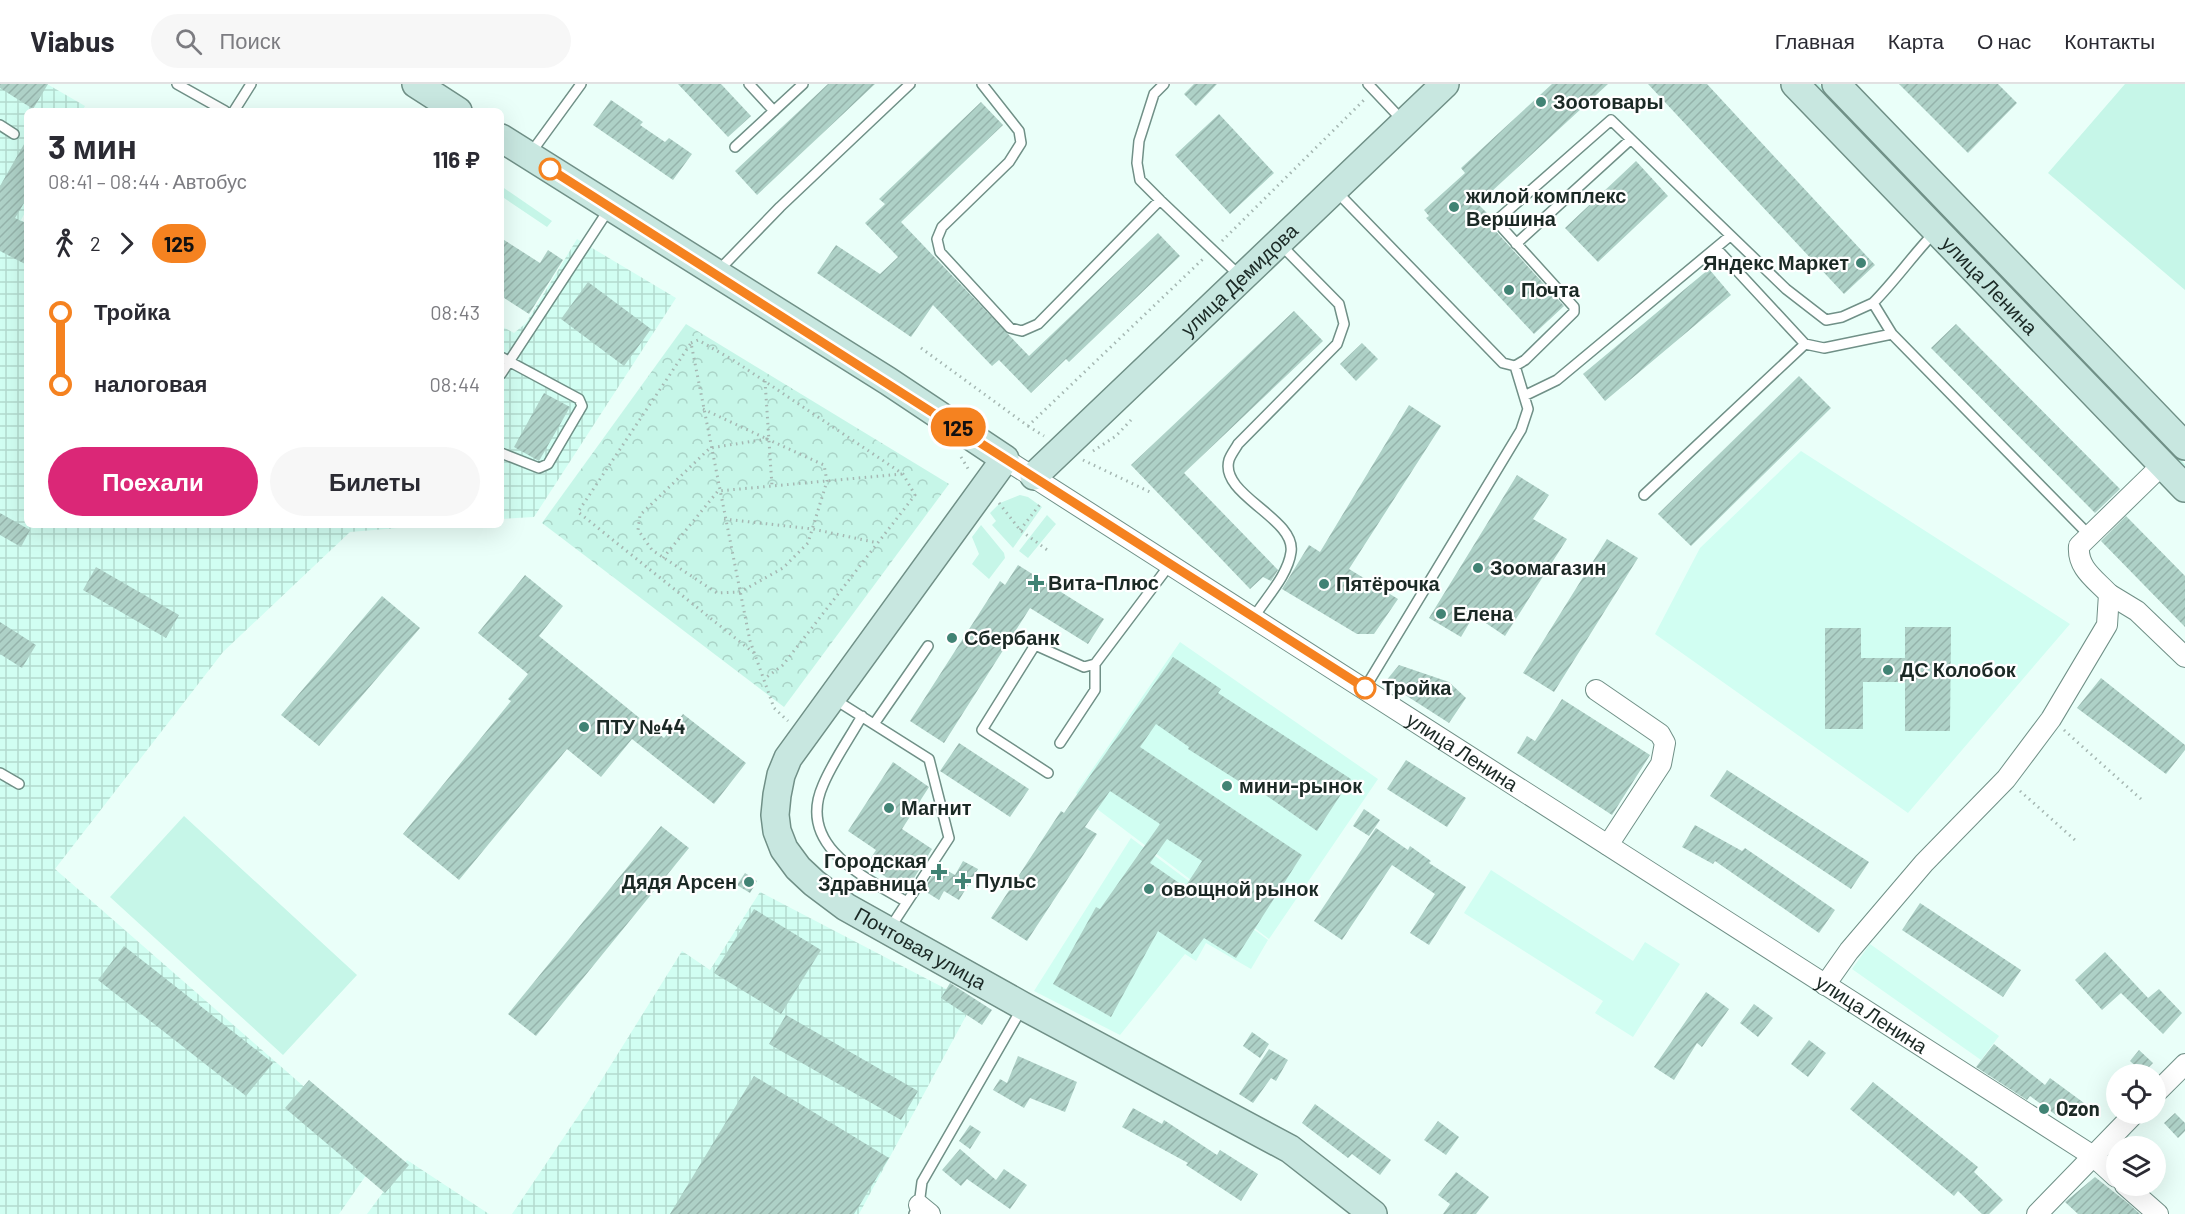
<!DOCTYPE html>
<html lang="ru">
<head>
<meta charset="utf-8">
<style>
  :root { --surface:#fff; --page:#f7f7f7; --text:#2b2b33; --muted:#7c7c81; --line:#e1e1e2; --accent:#db2777 }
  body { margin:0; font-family:Barlow,sans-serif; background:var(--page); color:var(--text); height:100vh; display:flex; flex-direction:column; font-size:22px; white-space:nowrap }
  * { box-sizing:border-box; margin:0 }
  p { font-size:20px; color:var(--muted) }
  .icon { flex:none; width:33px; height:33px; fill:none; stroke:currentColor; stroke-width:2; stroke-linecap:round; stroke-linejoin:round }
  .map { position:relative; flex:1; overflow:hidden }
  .side { position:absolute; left:24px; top:24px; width:480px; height:420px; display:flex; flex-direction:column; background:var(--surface); border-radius:9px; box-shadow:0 6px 24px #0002 }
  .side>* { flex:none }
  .badge { padding:0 12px; border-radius:20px; font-size:21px; line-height:39px }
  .controls { position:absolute; left:2106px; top:980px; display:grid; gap:12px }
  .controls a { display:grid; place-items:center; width:60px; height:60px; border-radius:50%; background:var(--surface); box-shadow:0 6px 24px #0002; font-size:30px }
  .map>.badge { position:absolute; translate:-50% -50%; box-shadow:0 0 0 3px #fff }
  .legs { display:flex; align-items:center; gap:9px; height:66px; padding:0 24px; font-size:20px }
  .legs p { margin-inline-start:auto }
  .headline { display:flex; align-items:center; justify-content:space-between; height:102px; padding:0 24px }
  h1 { font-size:33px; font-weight:700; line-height:45px }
  .primary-button { display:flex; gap:12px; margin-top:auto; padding:12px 24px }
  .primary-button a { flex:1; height:69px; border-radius:36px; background:var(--accent); color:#fff; font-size:24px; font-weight:700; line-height:69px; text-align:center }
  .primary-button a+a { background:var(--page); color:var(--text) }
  ul { padding:0 24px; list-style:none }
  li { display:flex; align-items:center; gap:21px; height:72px; font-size:22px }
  li i { display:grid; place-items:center; width:9px; height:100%; margin:0 8px; background:currentColor }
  li i::after { content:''; width:15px; height:15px; margin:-8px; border:4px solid; border-radius:50%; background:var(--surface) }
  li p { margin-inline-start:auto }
  li:first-child i { background:linear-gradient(#0000 50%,currentColor 0) }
  li:last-child i { background:linear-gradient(currentColor 50%,#0000 0) }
  header { display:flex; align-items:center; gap:36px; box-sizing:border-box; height:84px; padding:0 30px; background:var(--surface); border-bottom:2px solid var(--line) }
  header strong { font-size:28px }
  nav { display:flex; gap:33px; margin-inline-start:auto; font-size:21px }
  .search { width:420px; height:54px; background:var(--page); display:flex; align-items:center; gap:15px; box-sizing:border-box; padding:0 21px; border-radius:33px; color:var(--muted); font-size:22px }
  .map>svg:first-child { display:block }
</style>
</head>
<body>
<header>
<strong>Viabus</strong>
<div class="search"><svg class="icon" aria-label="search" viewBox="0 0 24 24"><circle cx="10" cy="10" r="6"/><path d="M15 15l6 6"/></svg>Поиск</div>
<nav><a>Главная</a><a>Карта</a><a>О нас</a><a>Контакты</a></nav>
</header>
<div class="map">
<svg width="2185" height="1130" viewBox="0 0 2185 1130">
  <defs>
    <pattern id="industrial-grid" width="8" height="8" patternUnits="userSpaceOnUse" patternTransform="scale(1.5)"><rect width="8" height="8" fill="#d1fef2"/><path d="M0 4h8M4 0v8" fill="none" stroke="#b3dacf"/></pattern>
    <pattern id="park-crowns" width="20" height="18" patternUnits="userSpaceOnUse" patternTransform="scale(1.5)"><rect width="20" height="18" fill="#c6f6e8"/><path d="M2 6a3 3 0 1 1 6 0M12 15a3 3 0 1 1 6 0" fill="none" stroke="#aad3c7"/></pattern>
    <pattern id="building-hatch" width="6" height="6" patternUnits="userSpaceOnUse" patternTransform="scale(1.5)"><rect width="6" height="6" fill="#aed1c7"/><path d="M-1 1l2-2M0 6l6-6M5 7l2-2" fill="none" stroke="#95b3ab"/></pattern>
  </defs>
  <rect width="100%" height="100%" fill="#eafff9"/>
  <path fill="#d1fef2" d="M 1801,367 L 2070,540 L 1908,729 L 1655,550 L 1700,464 Z
    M 1180,558 L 1378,695 L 1269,855 L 1076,709 Z
    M 1131,754 L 1268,856 L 1251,885 L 1206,859 L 1196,877 L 1185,870 L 1120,951 L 1034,907 Z
    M 1491,786 L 1633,877 L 1645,858 L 1680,880 L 1633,953 L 1595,929 L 1603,917 L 1464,829 Z
    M 1870,860 L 1999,952 L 1981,976 L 1852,885 Z"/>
  <path fill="url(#industrial-grid)" d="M 0,0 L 47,0 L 85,22 L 82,27 L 27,27 L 27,125 L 21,136 L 27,140 L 27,441 L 434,441 L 350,448 L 223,568 L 55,785 L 381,1070 L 339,1130 L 0,1130 Z
    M 577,155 L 676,214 L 534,433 L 501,435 L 501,242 L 514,249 L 526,239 Z
    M 760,808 L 973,919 L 859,1130 L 512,1130 L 589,1016 L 682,867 L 710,886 Z
    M 407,1076 L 489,1130 L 367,1130 Z"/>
  <path fill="#c6f6e8" d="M 1806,0 L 1819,0 L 2185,380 L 2185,393 Z
    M 2125,0 L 2185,0 L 2185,206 L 2048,89 Z
    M 501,102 L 552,137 L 547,143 L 501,112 Z
    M 1020,411 L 1028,413 L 1042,423 L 1013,464 L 992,441 L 996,437 L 990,429 L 1000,419 Z
    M 1047,431 L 1056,440 L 1028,474 L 1019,467 Z
    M 981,441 L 1004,469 L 1005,474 L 989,495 L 972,480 L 979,470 L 972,453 Z
    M 184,732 L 357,891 L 283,971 L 110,813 Z"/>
  <path fill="url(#park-crowns)" d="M 686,240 L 949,400 L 784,623 L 542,439 Z"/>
  <path fill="url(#building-hatch)" fill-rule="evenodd" d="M 0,0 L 48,0 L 33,25 L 0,4 Z
    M 678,0 L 721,0 L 751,32 L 728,53 Z
    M 828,0 L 875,0 L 757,111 L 735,87 Z
    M 1194,0 L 1217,0 L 1196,22 L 1184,10 Z
    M 1552,0 L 1608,0 L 1478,120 L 1491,133 L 1491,142 L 1564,222 L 1534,250 L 1426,134 L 1429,132 L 1424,126 L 1465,89 L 1461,84 Z
    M 1648,0 L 1707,0 L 1875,181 L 1844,210 Z
    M 1899,0 L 1998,0 L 2017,19 L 1968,69 Z
    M 611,16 L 643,38 L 640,41 L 665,58 L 669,54 L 692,70 L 673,96 L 593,41 Z
    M 981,18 L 1003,41 L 901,138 L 1029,272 L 1158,149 L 1180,172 L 1069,278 L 1066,275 L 1031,309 L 999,276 L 992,282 L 933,221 L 911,253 L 817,189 L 836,161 L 880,190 L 898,173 L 865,139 L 885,120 L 879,115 Z
    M 1219,30 L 1274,89 L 1230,130 L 1175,71 Z
    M 27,55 L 27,114 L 15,134 L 27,140 L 27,181 L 0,167 L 0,102 Z
    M 1636,77 L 1668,112 L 1598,178 L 1565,144 Z
    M 501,154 L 540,179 L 548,166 L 563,176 L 529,230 L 501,212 Z
    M 1709,185 L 1731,211 L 1605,317 L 1583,290 Z
    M 588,198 L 651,245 L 624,282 L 561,235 Z
    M 1294,227 L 1323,257 L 1184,389 L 1278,486 L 1271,497 L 1263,493 L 1250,505 L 1131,381 Z
    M 1956,240 L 2120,405 L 2095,429 L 1931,264 Z
    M 1362,259 L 1378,275 L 1356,297 L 1340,280 Z
    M 1799,292 L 1831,324 L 1691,462 L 1658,430 Z
    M 544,309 L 570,323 L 539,377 L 514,363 Z
    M 1409,321 L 1441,342 L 1349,485 L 1398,515 L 1374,550 L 1357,550 L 1282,505 L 1309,461 L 1320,468 Z
    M 1517,391 L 1549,411 L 1533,435 L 1567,455 L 1505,552 L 1474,531 L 1461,553 L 1429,534 Z
    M 0,429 L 30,446 L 21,463 L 0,451 Z
    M 2126,432 L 2185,492 L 2185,543 L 2101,457 Z
    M 1607,455 L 1638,474 L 1554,608 L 1523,589 Z
    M 1018,481 L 1104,535 L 1088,560 L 1030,524 L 944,659 L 910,637 L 1000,497 L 1005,501 Z
    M 96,483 L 179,531 L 166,554 L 83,506 Z
    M 525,491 L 563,522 L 539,552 L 664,654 L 683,630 L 746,679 L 714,720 L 632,655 L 601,693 L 567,665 L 459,796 L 403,750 L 511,617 L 508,615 L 528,590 L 478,549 Z
    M 382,512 L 420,544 L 319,662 L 281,631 Z
    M 0,538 L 36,561 L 22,584 L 0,570 Z
    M 1905,543 L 1951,543 L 1950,647 L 1905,647 L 1905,598 L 1863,598 L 1863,645 L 1825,645 L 1825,544 L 1861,544 L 1861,574 L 1905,574 Z
    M 1173,573 L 1221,605 L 1218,609 L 1351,695 L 1317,747 L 1250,700 L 1248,703 L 1188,665 L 1189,663 L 1156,640 L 1140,663 L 1302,771 L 1236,874 L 1204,854 L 1192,870 L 1158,847 L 1111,933 L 1053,900 L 1096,823 L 1100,825 L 1160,740 L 1110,707 L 1085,743 L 1097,750 L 1027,857 L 991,834 L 1061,727 L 1064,729 ZM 1167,755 L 1202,777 L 1185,803 L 1150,779 Z
    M 1399,581 L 1449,598 L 1466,614 L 1449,639 L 1385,598 Z
    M 2101,594 L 2185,661 L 2185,666 L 2166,690 L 2077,624 Z
    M 1562,615 L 1650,671 L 1612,731 L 1517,669 L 1527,652 L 1535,657 Z
    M 959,659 L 1029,705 L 1010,733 L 940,687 Z
    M 1406,676 L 1466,714 L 1447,743 L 1387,705 Z
    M 893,678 L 929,703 L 902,745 L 932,765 L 911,799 L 901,793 L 896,800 L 867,780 L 876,766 L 848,747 Z
    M 1727,686 L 1869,778 L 1851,805 L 1710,712 Z
    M 1364,725 L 1380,736 L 1369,752 L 1353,742 Z
    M 1695,741 L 1742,767 L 1745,764 L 1835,826 L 1819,849 L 1715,777 L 1713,780 L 1682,763 Z
    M 661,742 L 689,764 L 536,952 L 508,930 Z
    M 1376,744 L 1408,766 L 1410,762 L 1431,777 L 1429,779 L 1466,803 L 1429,861 L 1410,849 L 1435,810 L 1392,781 L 1342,856 L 1314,837 Z
    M 963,777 L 978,785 L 959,816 L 944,807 L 939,816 L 923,806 L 939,782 L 955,791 Z
    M 745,789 L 757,797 L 750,809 L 737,801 Z
    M 1920,819 L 2021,886 L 2003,913 L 1902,846 Z
    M 754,825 L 821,866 L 781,930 L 714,889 Z
    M 124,862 L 273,979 L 246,1012 L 98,896 Z
    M 2105,868 L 2148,914 L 2159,905 L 2182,929 L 2163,950 L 2121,909 L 2102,926 L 2075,896 Z
    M 950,899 L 992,926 L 982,941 L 941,914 Z
    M 1706,908 L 1729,925 L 1702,963 L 1697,959 L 1674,996 L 1654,983 Z
    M 1754,920 L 1773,934 L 1758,953 L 1740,939 Z
    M 786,931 L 918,1007 L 901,1036 L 769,960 Z
    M 1252,948 L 1269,960 L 1260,974 L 1243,962 Z
    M 1809,956 L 1826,969 L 1808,993 L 1791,980 Z
    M 1994,960 L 2045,1001 L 2050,994 L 2084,1019 L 2073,1034 L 2063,1030 L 2060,1034 L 2030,1012 L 2027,1016 L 1976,983 Z
    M 1269,965 L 1288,976 L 1276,997 L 1271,994 L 1253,1019 L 1239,1010 Z
    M 2139,966 L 2153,979 L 2143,989 L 2130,977 Z
    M 1018,972 L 1077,998 L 1065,1028 L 1030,1014 L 1024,1024 L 993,1006 L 1000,995 L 1007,999 Z
    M 754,992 L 889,1074 L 854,1130 L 670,1130 Z
    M 309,996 L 409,1081 L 385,1109 L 285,1024 Z
    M 1873,998 L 1978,1083 L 1974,1088 L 2003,1116 L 1989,1130 L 1982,1130 L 1958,1107 L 1954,1112 L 1850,1025 Z
    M 1315,1020 L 1391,1076 L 1380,1091 L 1352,1070 L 1348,1074 L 1302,1039 Z
    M 1133,1024 L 1162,1040 L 1164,1036 L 1217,1071 L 1220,1066 L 1258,1090 L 1241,1117 L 1186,1081 L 1188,1079 L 1122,1043 Z
    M 2175,1029 L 2185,1039 L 2185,1047 L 2178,1054 L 2164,1039 Z
    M 1438,1037 L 1459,1053 L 1446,1071 L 1424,1056 Z
    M 970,1041 L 981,1048 L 970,1065 L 959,1057 Z
    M 960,1065 L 996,1096 L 1004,1085 L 1027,1101 L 1010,1125 L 967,1095 L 961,1102 L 942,1086 Z
    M 1456,1088 L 1489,1113 L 1476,1130 L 1443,1130 L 1450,1120 L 1438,1111 Z
    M 2095,1093 L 2129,1120 L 2140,1130 L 2078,1130 L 2065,1118 Z"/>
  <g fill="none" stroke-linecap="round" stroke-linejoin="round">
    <defs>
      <path id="lane" d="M 177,0 L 225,27
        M 749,0 L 774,27
        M 982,0 L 1019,47 L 1021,59 L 1009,78 L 942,143 L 937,155 L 940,168 L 1010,244 L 1022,247 L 1038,240 L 1160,116 L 1239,191
        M 1368,0 L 1402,36
        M 234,27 L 251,0
        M 0,41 L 14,50
        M 735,63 L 803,0
        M 530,70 L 581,0
        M 1336,107 L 1503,279 L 1515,282 L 1525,276 L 1574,228 L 1574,223 L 1496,137 L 1611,36 L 1786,205 L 1826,236 L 1842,233 L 1873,219 L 1892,250 L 2089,451
        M 1160,116 L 1140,96 L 1137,79 L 1139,57 L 1154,10 L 1164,0
        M 1516,160 L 1630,56
        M 1716,164 L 1805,260 L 1824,264 L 1892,250
        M 718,187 L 780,123 L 910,0
        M 1873,219 C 1895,197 1912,172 1934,149
        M 501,273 L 579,315 L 582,322 L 548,380 L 539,384 L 501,369
        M 501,290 L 609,125
        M 1526,311 L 1557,296 L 1730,152
        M 1644,411 L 1805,260
        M 1254,533 C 1266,514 1288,491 1291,468 C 1296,434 1219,411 1229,376 C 1231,370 1236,364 1238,360 L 1337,260 L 1344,240 L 1339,220 L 1281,161
        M 1365,604 L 1521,346 L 1528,325 L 1515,282
        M 834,615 L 929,675 L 949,754 L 890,844
        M 862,632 C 849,655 833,677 823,701 C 796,762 864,793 907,818
        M 874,640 L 928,562
        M 1060,659 L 1095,606 L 1095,580
        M 0,689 L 19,700
        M 1048,689 L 982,646 L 1035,561 L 1084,583 L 1095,580 L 1171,479
        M 914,1130 L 919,1121 L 922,1098 L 1022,924"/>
      <g id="street">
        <path id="s1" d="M 1005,375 L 2093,1072 L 2116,1093"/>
        <path d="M 2109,510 L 2137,527 L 2185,573"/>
        <path d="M 1596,606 L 1660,650 L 1665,659 L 1661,680 L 1608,761"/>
        <path d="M 1825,901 L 1849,867 L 1924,779 L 2006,695 L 2051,635 L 2107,541 L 2109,510 C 2095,495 2077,484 2079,462 L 2162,381"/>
        <path d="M 2156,1009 L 2185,980"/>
        <path d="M 2125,1101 L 2158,1130"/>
        <path d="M 919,1121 L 930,1130"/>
        <path d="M 2037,1130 L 2135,1029"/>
      </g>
      <g id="secondary">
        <path d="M 416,0 L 458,27"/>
        <path id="s2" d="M 1795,0 L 2185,404"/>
        <path d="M 1836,0 L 2185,362"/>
        <path id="s3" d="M 501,54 L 888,297 L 1005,375 L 788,674 L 781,691 L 777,711 L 775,731 L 777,747 L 784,765 L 798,784 L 814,799 L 846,823 L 1023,922 L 1290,1065 L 1373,1130"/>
        <path id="s4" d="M 1034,392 L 1445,0"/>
      </g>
    </defs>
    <use href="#lane" stroke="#709087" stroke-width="12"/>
    <use href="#street" stroke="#709087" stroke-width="22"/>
    <use href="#secondary" stroke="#709087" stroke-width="30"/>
    <path stroke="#a5b7b2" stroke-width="3" stroke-dasharray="1.5 4.5" stroke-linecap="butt" d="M 1222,157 L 1364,16
      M 691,259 L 698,256 L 733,276 L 903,390 L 915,411 L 783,581 L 764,595
      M 921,264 L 1028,342 L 1204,174
      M 765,297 L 772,402
      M 703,325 L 765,354
      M 1028,342 L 1044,352
      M 767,355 L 824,381 L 827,397 L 808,459 L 783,484 L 740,508 L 717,509 L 652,466 L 638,446 L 640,431 L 710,364 Z
      M 1093,367 L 1116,352 L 1131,336
      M 961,373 L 970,388
      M 1083,376 L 1150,408
      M 999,419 L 1020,446 L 1050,468
      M 724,435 L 813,445 L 878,459
      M 1020,446 L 1041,419
      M 663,474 L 718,407 L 902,390
      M 754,569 L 578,428 L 691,259 L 750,557 L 774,624 L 788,637
      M 2064,646 L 2141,715
      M 2020,707 L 2076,757"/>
    <use href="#lane" stroke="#fff" stroke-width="9"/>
    <use href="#street" stroke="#fff" stroke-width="20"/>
    <use href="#secondary" stroke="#c8e7e0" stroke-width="27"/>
  </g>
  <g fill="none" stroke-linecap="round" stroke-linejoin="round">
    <defs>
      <path id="line-1" d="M 550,85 C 823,256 1094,430 1365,604"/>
    </defs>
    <use href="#line-1" stroke="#fff" stroke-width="14"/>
    <use href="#line-1" stroke="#f58220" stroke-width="9"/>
  </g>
  <g fill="#418374" stroke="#fff" stroke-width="2">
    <circle cx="1541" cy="18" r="6"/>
    <circle cx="1454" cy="123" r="6"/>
    <circle cx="1861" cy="179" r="6"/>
    <circle cx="1509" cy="206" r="6"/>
    <circle cx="1478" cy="484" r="6"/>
    <path d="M1033 490h6v6h6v6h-6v6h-6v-6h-6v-6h6z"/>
    <circle cx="1324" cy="500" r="6"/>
    <circle cx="1441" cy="530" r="6"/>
    <circle cx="952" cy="554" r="6"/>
    <circle cx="1888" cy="586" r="6"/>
    <circle cx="584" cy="643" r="6"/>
    <circle cx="1227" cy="702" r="6"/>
    <circle cx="889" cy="724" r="6"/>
    <path d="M936 779h6v6h6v6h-6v6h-6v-6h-6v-6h6z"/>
    <path d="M960 788h6v6h6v6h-6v6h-6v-6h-6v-6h6z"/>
    <circle cx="749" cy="798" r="6"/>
    <circle cx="1149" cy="805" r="6"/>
    <circle cx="2044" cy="1025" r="6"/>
  </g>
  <g fill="#fff" stroke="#f58220" stroke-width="3">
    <circle cx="550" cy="85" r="10"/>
    <circle cx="1365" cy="604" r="10"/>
  </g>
  <g text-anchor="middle" stroke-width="4.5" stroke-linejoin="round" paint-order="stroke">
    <g font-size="20" font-weight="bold" fill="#1b2925" stroke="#fff" text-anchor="start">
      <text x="1553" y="25">Зоотовары</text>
      <text x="1466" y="119">жилой комплекс<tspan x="1466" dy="23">Вершина</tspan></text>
      <text x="1849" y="186" text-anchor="end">Яндекс Маркет</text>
      <text x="1521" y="213">Почта</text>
      <text x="1490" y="491">Зоомагазин</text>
      <text x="1048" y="506">Вита-Плюс</text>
      <text x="1336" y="507">Пятёрочка</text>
      <text x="1453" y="537">Елена</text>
      <text x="964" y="561">Сбербанк</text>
      <text x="1900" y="593">ДС Колобок</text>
      <text x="596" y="650">ПТУ №44</text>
      <text x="1239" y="709">мини-рынок</text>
      <text x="901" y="731">Магнит</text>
      <text x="927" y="784" text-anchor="end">Городская<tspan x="927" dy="23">Здравница</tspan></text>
      <text x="975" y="804">Пульс</text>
      <text x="737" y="805" text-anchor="end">Дядя Арсен</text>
      <text x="1161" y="812">овощной рынок</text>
      <text x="2056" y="1032">Ozon</text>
    </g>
    <g font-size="20" fill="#1b2925" stroke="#fff">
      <text dy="7" stroke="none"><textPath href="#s4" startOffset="284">улица Демидова</textPath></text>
      <text dy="7" stroke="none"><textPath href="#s2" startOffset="280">улица Ленина</textPath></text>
      <text dy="7" stroke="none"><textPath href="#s1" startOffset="543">улица Ленина</textPath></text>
      <text dy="7" stroke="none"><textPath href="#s3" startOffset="1232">Почтовая улица</textPath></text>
      <text dy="7" stroke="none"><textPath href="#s1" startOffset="1029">улица Ленина</textPath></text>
    </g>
    <g font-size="20" font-weight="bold" fill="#1b2925" stroke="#fff" text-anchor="start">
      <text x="1382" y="611">Тройка</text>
    </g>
  </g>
</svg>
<div class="controls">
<a><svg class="icon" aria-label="locate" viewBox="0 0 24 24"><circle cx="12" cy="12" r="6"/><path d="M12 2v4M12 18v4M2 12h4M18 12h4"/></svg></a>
<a><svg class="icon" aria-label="layers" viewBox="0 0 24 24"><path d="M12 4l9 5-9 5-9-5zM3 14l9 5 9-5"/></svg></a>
</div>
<b class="badge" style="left:958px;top:343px;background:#f58220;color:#111">125</b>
<section class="side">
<div class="headline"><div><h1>3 мин</h1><p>08:41 – 08:44 · Автобус</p></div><b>116 ₽</b></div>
<div class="legs"><svg class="icon" aria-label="walk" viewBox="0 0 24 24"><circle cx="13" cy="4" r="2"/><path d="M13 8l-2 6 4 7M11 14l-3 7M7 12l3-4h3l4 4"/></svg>2<svg class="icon" aria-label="forward" viewBox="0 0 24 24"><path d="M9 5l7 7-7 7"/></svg><b class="badge" style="background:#f58220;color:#111">125</b></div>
<ul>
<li><i style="color:#f58220"></i><b>Тройка</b><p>08:43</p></li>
<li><i style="color:#f58220"></i><b>налоговая</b><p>08:44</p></li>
</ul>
<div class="primary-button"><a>Поехали</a><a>Билеты</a></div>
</section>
</div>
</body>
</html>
